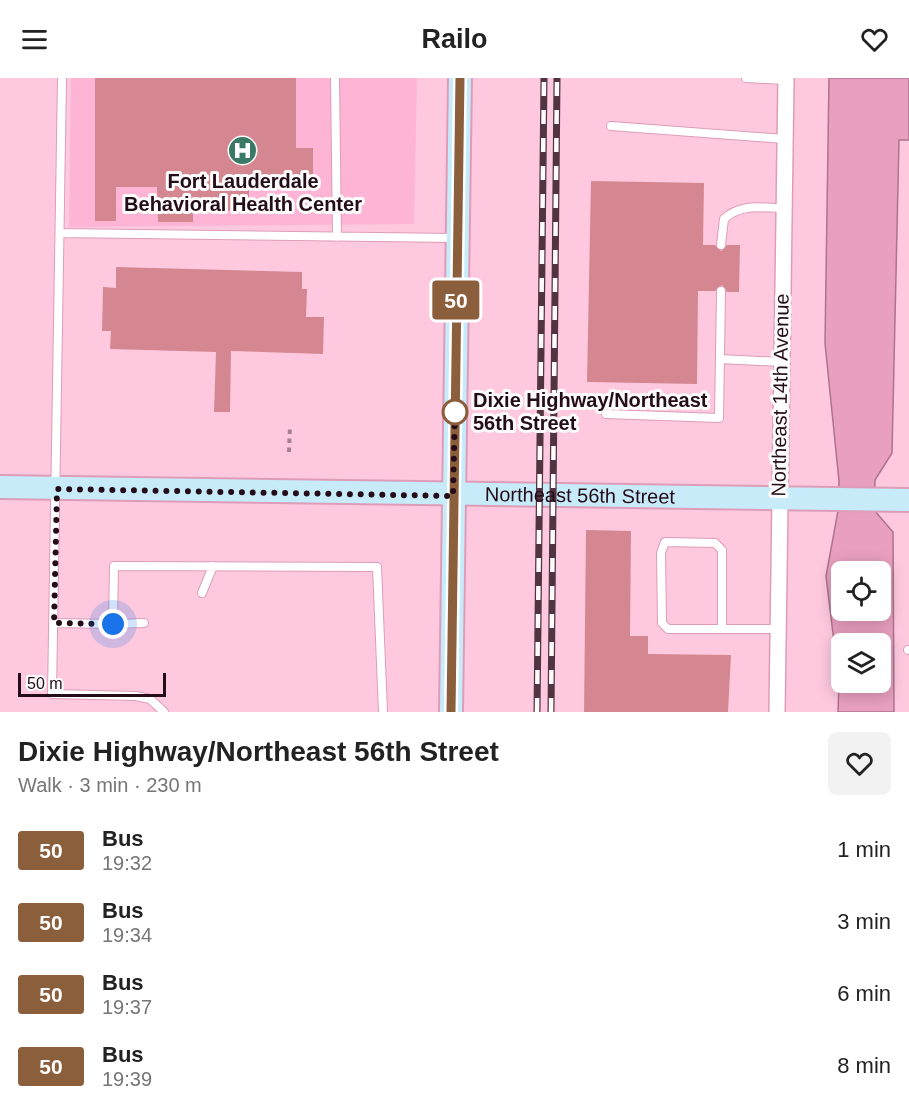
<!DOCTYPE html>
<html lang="en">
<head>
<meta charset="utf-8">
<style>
  :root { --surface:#fff; --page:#f2f2f2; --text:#222; --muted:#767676 }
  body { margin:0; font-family:Helvetica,sans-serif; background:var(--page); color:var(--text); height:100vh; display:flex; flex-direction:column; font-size:22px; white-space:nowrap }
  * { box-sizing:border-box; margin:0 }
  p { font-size:20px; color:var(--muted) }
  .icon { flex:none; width:33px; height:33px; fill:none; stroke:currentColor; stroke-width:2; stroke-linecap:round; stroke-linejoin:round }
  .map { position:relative; height:634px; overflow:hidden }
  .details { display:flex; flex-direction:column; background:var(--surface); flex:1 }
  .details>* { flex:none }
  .badge { padding:0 12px; border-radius:4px; font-size:21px; line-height:39px }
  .tools { position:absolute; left:831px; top:483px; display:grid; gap:12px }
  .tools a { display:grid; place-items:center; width:60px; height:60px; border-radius:9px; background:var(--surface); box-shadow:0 3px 15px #0003; font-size:30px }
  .scale { position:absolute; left:18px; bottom:15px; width:148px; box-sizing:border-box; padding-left:6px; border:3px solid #240d18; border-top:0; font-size:16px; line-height:21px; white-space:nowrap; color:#240d18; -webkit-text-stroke:4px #fbfbfb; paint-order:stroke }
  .you { position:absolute; width:30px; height:30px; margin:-15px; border:4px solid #fff; border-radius:50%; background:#1a73e8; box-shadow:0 0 0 9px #1a73e833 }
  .map>.badge { position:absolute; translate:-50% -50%; box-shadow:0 0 0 3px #fff }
  .round { display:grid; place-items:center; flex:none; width:63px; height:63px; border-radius:9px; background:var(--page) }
  .overview { display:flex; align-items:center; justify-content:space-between; height:102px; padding:0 18px }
  h1 { font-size:28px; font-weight:700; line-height:45px }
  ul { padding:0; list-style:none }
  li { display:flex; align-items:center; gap:18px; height:72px; padding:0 18px }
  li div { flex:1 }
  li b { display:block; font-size:22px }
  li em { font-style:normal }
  li .badge { min-width:66px; font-weight:700; text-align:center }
  header { display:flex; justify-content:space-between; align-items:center; height:78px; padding:0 18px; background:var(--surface); font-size:27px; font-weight:700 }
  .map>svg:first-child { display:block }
</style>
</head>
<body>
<header><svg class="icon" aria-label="menu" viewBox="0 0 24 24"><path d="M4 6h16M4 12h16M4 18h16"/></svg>Railo<svg class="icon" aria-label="heart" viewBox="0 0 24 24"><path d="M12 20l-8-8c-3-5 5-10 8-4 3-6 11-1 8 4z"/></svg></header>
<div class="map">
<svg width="909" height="634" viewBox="0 0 909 634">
  <rect width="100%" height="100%" fill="#fec9df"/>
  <path fill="#feb5d5" d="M 71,0 L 417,0 L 414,146 L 69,149 Z"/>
  <path fill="#e99fc0" stroke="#ae738e" stroke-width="1.5" fill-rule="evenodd" d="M 829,0 L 909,0 L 909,62 L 899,62 L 892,375 L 875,402 L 874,432 L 893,454 L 894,634 L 838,634 L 839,605 L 826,498 L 838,433 L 839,403 L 825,265 ZM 842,494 L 880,494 L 880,532 L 842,532 ZM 842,566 L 880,566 L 880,604 L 842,604 Z"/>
  <path fill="#d58791" d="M 95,0 L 296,0 L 296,70 L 313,70 L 313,110 L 249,110 L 249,133 L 193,132 L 193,144 L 158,144 L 157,109 L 116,109 L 116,143 L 95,143 Z
    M 591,103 L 704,105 L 703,167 L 715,167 L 721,173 L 727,167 L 740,167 L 739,214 L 727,214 L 722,207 L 715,213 L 698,213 L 697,306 L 587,304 Z
    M 116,189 L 302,194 L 302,211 L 307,211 L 306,239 L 324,239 L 323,276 L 231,273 L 230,334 L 214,334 L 216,274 L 110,271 L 111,253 L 102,253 L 103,209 L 116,210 Z
    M 586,452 L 631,453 L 630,558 L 648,558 L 648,576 L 731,577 L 728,634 L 584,634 Z"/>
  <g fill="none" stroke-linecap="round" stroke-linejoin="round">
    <defs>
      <path id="lane" d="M 62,0 L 52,616 L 136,618 L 150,621 L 164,634
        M 335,0 L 337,159
        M 746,0 L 786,2
        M 611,48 L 784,61
        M 60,155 L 455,160
        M 721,167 L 724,141 C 741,125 762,130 784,130
        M 720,281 L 781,284
        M 606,336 L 719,340 L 721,213
        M 202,515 L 213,488
        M 54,545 L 113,546 L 114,488 L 377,489 L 383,634
        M 113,546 L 144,545
        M 722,551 L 722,472 L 715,465 L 665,464 L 661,475 L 662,545 L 668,551 L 778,551
        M 908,572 L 909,572"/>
      <path id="street" d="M 777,634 L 786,0"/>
      <g id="secondary">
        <path id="s1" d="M 0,409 L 909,422"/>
        <path d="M 451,634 L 460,0"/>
      </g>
    </defs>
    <use href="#lane" stroke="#dd9db9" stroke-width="10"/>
    <use href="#street" stroke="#dd9db9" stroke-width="18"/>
    <use href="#secondary" stroke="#dd9db9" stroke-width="26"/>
    <path stroke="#a87f91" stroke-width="4" stroke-dasharray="4.5 4.5" stroke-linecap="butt" d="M 289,374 L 290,347"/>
    <use href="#lane" stroke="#fff" stroke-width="8"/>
    <use href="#street" stroke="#fff" stroke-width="15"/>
    <use href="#secondary" stroke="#c8ebfa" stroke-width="22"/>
    <defs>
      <path id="rail" d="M 537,634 L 544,0
        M 551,634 L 557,0"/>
    </defs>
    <use href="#rail" stroke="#513441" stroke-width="7"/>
    <use href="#rail" stroke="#fbfbfb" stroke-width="4.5" stroke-dasharray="14" stroke-linecap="butt"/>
  </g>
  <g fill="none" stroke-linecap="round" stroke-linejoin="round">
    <defs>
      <path id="line" d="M 451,634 L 460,0"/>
    </defs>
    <use href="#line" stroke="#fff" stroke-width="14"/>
    <use href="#line" stroke="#8b5e3c" stroke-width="9"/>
    <path stroke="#240d18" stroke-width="6" stroke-dasharray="0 10.8" d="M 113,546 L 54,545 L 57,411 L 453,418 L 455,331 L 455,334"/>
  </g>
  <defs>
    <symbol id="hospital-disc" viewBox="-11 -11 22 22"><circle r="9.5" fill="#3a7966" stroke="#fbfbfb"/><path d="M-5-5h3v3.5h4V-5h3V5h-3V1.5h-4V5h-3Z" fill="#fff"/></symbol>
  </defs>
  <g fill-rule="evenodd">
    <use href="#hospital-disc" x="226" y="56" width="33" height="33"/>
  </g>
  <circle fill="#fff" stroke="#8b5e3c" stroke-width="3" cx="455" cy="334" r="12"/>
  <g text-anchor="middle" stroke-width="6" stroke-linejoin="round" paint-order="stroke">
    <g font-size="20" font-weight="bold" fill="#240d18" stroke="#fbfbfb">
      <text x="243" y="110">Fort Lauderdale<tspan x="243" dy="23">Behavioral Health Center</tspan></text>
    </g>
    <g font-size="20" fill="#240d18" stroke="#fbfbfb">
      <text transform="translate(780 317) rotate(-89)" y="7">Northeast 14th Avenue</text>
      <text dy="7" stroke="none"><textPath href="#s1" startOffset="580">Northeast 56th Street</textPath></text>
    </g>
    <g font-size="20" font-weight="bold" fill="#240d18" stroke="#fbfbfb" text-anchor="start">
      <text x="473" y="329">Dixie Highway/Northeast<tspan x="473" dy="23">56th Street</tspan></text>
    </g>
  </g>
</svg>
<div class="tools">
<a><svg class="icon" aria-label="locate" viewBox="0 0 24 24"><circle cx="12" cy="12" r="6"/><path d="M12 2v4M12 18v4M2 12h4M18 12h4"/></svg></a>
<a><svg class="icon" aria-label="layers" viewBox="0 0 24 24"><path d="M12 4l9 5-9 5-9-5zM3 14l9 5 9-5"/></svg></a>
</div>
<div class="scale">50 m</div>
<div class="you" style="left:113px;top:546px"></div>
<b class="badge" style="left:456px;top:222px;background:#8b5e3c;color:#fff">50</b>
</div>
<section class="details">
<div class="overview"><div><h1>Dixie Highway/Northeast 56th Street</h1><p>Walk · 3 min · 230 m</p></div><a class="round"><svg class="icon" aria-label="heart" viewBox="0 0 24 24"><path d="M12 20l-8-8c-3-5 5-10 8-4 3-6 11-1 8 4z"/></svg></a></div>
<ul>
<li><span class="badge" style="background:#8b5e3c;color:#fff">50</span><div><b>Bus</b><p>19:32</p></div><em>1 min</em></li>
<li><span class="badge" style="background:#8b5e3c;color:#fff">50</span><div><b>Bus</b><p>19:34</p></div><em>3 min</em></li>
<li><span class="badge" style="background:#8b5e3c;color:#fff">50</span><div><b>Bus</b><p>19:37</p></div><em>6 min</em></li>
<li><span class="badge" style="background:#8b5e3c;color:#fff">50</span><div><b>Bus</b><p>19:39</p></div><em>8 min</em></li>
</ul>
</section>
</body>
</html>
